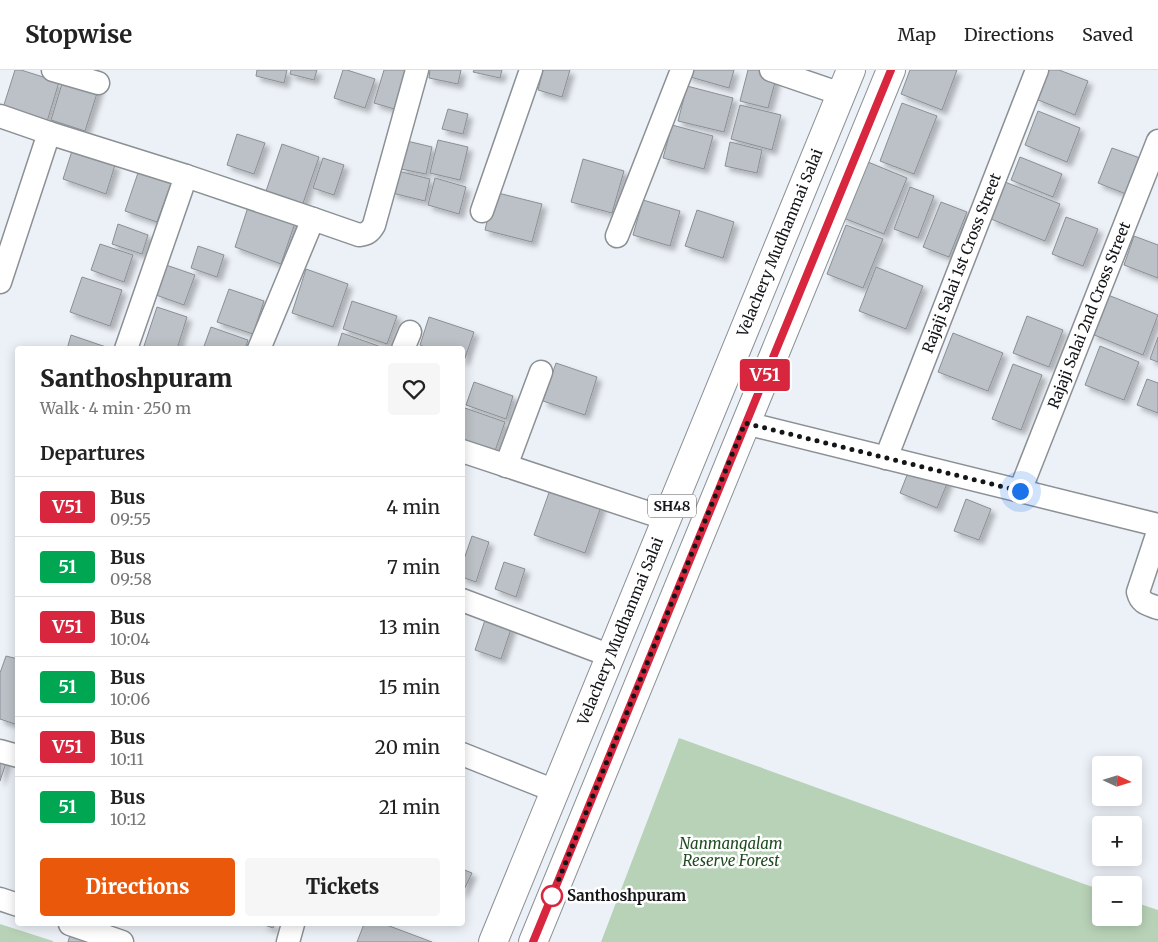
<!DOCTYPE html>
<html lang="en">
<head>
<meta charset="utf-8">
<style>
  :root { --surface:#fff; --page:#f6f6f6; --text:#222; --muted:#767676; --line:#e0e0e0; --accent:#ea580c }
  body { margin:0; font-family:Merriweather,serif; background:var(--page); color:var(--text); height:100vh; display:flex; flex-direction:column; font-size:19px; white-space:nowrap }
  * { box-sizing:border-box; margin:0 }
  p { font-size:16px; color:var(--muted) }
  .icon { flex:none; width:28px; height:28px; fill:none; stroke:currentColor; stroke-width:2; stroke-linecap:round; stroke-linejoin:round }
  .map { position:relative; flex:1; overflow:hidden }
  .drawer { position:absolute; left:15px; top:276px; width:450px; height:580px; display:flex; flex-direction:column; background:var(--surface); border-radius:5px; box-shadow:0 2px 12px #0003 }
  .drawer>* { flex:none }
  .badge { padding:0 10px; border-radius:4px; font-size:18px; line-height:32px }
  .needle { width:32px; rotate:94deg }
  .tools { position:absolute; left:1092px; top:686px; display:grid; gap:10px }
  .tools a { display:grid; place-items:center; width:50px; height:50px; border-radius:5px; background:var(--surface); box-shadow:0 2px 12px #0003; font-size:25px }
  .you { position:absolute; width:25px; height:25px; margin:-12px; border:4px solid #fff; border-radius:50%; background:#1a73e8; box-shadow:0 0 0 8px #1a73e833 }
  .map>.badge { position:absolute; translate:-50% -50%; box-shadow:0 0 0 2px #fff }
  h2 { padding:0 25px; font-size:19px; line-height:45px }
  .round { display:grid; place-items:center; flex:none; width:52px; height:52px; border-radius:5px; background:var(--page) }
  .overview { display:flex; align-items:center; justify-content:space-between; height:85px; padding:0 25px }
  h1 { font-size:24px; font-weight:800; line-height:38px }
  .primary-button { display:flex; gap:10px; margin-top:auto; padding:10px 25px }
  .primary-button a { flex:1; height:58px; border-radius:5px; background:var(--accent); color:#fff; font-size:20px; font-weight:800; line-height:58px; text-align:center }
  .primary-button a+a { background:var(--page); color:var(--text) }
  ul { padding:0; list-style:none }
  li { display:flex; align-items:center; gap:15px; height:60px; padding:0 25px; border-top:1px solid var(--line) }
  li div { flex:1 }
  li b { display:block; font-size:19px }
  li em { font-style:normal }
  li .badge { min-width:55px; font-weight:700; text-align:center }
  header { display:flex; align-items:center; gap:30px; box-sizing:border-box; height:70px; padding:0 25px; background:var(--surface); border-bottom:1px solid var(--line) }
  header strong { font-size:24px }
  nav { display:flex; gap:28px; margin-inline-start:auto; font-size:18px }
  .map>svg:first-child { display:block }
</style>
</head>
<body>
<header>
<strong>Stopwise</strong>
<nav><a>Map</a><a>Directions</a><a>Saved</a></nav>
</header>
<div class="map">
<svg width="1158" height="872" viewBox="0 0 1158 872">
  <defs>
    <filter id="shadow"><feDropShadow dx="4.5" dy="4.5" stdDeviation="2.5" flood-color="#0004"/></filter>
  </defs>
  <rect width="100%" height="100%" fill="#ecf1f7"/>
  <path fill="#b8d2b7" d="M 679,668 L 1101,820 L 1101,848 L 1134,848 L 1134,832 L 1158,840 L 1158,872 L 601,872 Z
    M 0,854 L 53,871 L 53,872 L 0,872 Z"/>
  <path fill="#bbc1c6" stroke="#8a8f94" filter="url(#shadow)" d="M 15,0 L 21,0 L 59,12 L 46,55 L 2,41 Z
    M 257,0 L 287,0 L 284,13 L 256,6 Z
    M 291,0 L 317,0 L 314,10 L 290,4 Z
    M 343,0 L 347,0 L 375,9 L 365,38 L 334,28 Z
    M 384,0 L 413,0 L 401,41 L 374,33 Z
    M 430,0 L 461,0 L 458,14 L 429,8 Z
    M 474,0 L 502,0 L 500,8 L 473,2 Z
    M 543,0 L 570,0 L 562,27 L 538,20 Z
    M 689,0 L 734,0 L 729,18 L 687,6 Z
    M 748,0 L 758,0 L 777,5 L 768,38 L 740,31 Z
    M 910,0 L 957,0 L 942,40 L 901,24 Z
    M 1047,0 L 1059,0 L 1088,11 L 1075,45 L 1036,29 Z
    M 64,7 L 99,17 L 85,61 L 51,50 Z
    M 687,16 L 733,28 L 724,62 L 678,51 Z
    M 902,33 L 937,46 L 914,104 L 880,91 Z
    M 740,35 L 781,45 L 772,80 L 731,69 Z
    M 448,39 L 468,44 L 463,64 L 442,59 Z
    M 1038,41 L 1080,58 L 1067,92 L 1025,75 Z
    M 672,55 L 713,66 L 704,99 L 663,88 Z
    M 237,64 L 265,73 L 254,104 L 227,95 Z
    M 438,70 L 468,77 L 460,110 L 430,103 Z
    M 407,71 L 432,77 L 426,104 L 401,99 Z
    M 730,72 L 762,80 L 757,103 L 725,96 Z
    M 282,74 L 319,87 L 301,139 L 264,127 Z
    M 1112,78 L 1140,88 L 1126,124 L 1098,113 Z
    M 72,81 L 115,95 L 106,124 L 63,109 Z
    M 1020,87 L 1062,104 L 1053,127 L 1011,110 Z
    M 323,88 L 344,95 L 334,125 L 313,118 Z
    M 583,89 L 624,101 L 612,143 L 571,132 Z
    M 863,90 L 907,108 L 884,164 L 841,147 Z
    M 140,97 L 173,108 L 157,152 L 125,141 Z
    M 398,101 L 430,109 L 425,131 L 392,123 Z
    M 435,108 L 466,117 L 459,144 L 428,135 Z
    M 1005,112 L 1060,134 L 1045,171 L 991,149 Z
    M 910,117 L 934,126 L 918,168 L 894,159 Z
    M 494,122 L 542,134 L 532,172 L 485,160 Z
    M 643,130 L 680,141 L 670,176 L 633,165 Z
    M 250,131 L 297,147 L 281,194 L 235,177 Z
    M 941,132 L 967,142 L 949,187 L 923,177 Z
    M 697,140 L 734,152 L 723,188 L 685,176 Z
    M 1066,147 L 1098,159 L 1083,196 L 1052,184 Z
    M 118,154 L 148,165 L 142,184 L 112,174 Z
    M 846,155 L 883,169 L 863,218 L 827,204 Z
    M 1134,166 L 1158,175 L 1158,208 L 1124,195 Z
    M 100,174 L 133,185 L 124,212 L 91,200 Z
    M 198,176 L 224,185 L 217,207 L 191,198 Z
    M 166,195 L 195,205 L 184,235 L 156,225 Z
    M 876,197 L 923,216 L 906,259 L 859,241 Z
    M 306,199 L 348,214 L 333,257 L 292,243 Z
    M 82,207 L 122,220 L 110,256 L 70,242 Z
    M 229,219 L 264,231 L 253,264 L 217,252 Z
    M 1108,225 L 1158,245 L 1143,285 L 1092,264 Z
    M 352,231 L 397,246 L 387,274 L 343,259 Z
    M 157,237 L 187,247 L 177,279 L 152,279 L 144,276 Z
    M 1027,246 L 1063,260 L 1049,297 L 1013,283 Z
    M 429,247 L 474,262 L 464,291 L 462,290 L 462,279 L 429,279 L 420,275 Z
    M 211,257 L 248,270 L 245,279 L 203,279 Z
    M 342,263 L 384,278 L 384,279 L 337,279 Z
    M 953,263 L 1003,283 L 988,321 L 938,302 Z
    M 71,265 L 106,277 L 106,279 L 67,279 Z
    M 1158,267 L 1158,292 L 1150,289 Z
    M 1100,276 L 1139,292 L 1124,330 L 1085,315 Z
    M 556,293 L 597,307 L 585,345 L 543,331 Z
    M 1013,294 L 1042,305 L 1021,360 L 992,349 Z
    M 1147,309 L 1158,313 L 1158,343 L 1137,335 Z
    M 474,312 L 513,326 L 506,349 L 466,335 Z
    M 465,338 L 505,352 L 495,381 L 462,370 L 462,345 Z
    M 911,395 L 949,409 L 937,438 L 900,423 Z
    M 551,417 L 602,434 L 585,483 L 534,465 Z
    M 966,429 L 991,439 L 979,470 L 954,461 Z
    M 472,466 L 489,472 L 476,512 L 462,507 L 462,495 Z
    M 504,492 L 525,499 L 516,527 L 495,519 Z
    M 486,547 L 512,556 L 501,589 L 475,580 Z
    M 6,586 L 18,589 L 18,655 L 0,649 L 0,603 Z
    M 0,684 L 8,687 L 0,711 Z
    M 462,799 L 472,803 L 462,824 Z
    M 262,854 L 275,854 L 273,858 Z
    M 364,854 L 384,854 L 432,872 L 357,872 Z
    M 70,865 L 90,872 L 68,872 Z"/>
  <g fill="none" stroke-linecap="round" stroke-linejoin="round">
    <defs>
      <g id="minor">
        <path d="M 53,0 L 98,13"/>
        <path d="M 771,0 L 841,24"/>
        <path d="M 0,46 L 49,63 L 186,106 L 313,149"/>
        <path d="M 482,141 L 531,0"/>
        <path d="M 617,166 L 682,0"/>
        <path d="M 0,212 L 49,63"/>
        <path d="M 126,279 L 186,106"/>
        <path d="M 259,279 L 313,149 L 359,165 C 367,164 370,162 374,155 L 417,0"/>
        <path d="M 403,279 L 410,262"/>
        <path d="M 745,353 L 1158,455"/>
        <path d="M 462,381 L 667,449"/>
        <path id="s1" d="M 886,388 L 1037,0"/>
        <path d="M 506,396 L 541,302"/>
        <path id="s2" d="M 1020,421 L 1158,71"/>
        <path d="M 1158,462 L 1138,522 C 1141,534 1148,534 1158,538"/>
        <path d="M 462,530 L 611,586"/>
        <path d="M 0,681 L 18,686"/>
        <path d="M 462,684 L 555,721"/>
        <path d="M 0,829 L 18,835"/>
        <path d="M 70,854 L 122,872"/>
        <path d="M 288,872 L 293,854"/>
      </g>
      <g id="major">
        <path id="s3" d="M 493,872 L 851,0"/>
        <path d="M 533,872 L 891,0"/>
      </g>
    </defs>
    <use href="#minor" stroke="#8b9095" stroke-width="25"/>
    <use href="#major" stroke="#8b9095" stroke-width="30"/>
    <use href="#minor" stroke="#fff" stroke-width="22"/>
    <use href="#major" stroke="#fff" stroke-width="28"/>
  </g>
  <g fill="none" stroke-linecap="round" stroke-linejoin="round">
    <defs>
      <path id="line" d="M 533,872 L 891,0"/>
    </defs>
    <use href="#line" stroke="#fff" stroke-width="11"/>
    <use href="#line" stroke="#d7263d" stroke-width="8"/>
    <path stroke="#131517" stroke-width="5" stroke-dasharray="0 9" d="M 552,826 L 745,353 L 1020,421"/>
  </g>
  <circle fill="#fff" stroke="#d7263d" stroke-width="2.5" cx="552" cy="826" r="10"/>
  <g text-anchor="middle" stroke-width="5" stroke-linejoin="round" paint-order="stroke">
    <rect fill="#fefefe" stroke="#5a5b5c" stroke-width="1" x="648" y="424.5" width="48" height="23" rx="4"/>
    <g font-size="14" font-weight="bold" fill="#131517">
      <text x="672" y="441">SH48</text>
    </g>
    <g font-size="15" fill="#131517" stroke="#fefefe">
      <text dy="5" stroke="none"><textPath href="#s3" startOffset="756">Velachery Mudhanmai Salai</textPath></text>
      <text dy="5" stroke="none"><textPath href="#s1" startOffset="209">Rajaji Salai 1st Cross Street</textPath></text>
      <text dy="5" stroke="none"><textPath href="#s2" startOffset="189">Rajaji Salai 2nd Cross Street</textPath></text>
      <text dy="5" stroke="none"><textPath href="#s3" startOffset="336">Velachery Mudhanmai Salai</textPath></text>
    </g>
    <g font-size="15" font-style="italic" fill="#1e4c20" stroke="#fefefe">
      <text x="731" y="779">Nanmangalam<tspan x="731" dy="17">Reserve Forest</tspan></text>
    </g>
    <g font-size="15" font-weight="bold" fill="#131517" stroke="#fefefe" text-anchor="start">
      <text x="567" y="831">Santhoshpuram</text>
    </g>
  </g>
</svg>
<div class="tools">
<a><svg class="needle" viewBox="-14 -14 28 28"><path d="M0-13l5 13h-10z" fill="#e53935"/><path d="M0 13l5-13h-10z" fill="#767676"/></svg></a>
<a>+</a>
<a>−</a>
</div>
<div class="you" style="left:1020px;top:421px"></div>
<b class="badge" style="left:765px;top:305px;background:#d7263d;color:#fff">V51</b>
<section class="drawer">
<div class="overview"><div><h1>Santhoshpuram</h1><p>Walk · 4 min · 250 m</p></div><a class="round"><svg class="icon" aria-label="heart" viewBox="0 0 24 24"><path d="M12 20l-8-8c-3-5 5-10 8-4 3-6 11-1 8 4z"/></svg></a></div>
<h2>Departures</h2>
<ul>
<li><span class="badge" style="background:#d7263d;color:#fff">V51</span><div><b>Bus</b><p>09:55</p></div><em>4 min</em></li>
<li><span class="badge" style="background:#00a651;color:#fff">51</span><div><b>Bus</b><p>09:58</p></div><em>7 min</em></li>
<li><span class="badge" style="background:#d7263d;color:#fff">V51</span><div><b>Bus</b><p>10:04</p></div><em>13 min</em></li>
<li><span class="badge" style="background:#00a651;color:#fff">51</span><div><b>Bus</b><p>10:06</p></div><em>15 min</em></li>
<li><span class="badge" style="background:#d7263d;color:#fff">V51</span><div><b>Bus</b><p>10:11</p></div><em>20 min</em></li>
<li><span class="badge" style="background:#00a651;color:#fff">51</span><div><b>Bus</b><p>10:12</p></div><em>21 min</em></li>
</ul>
<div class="primary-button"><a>Directions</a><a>Tickets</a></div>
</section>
</div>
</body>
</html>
